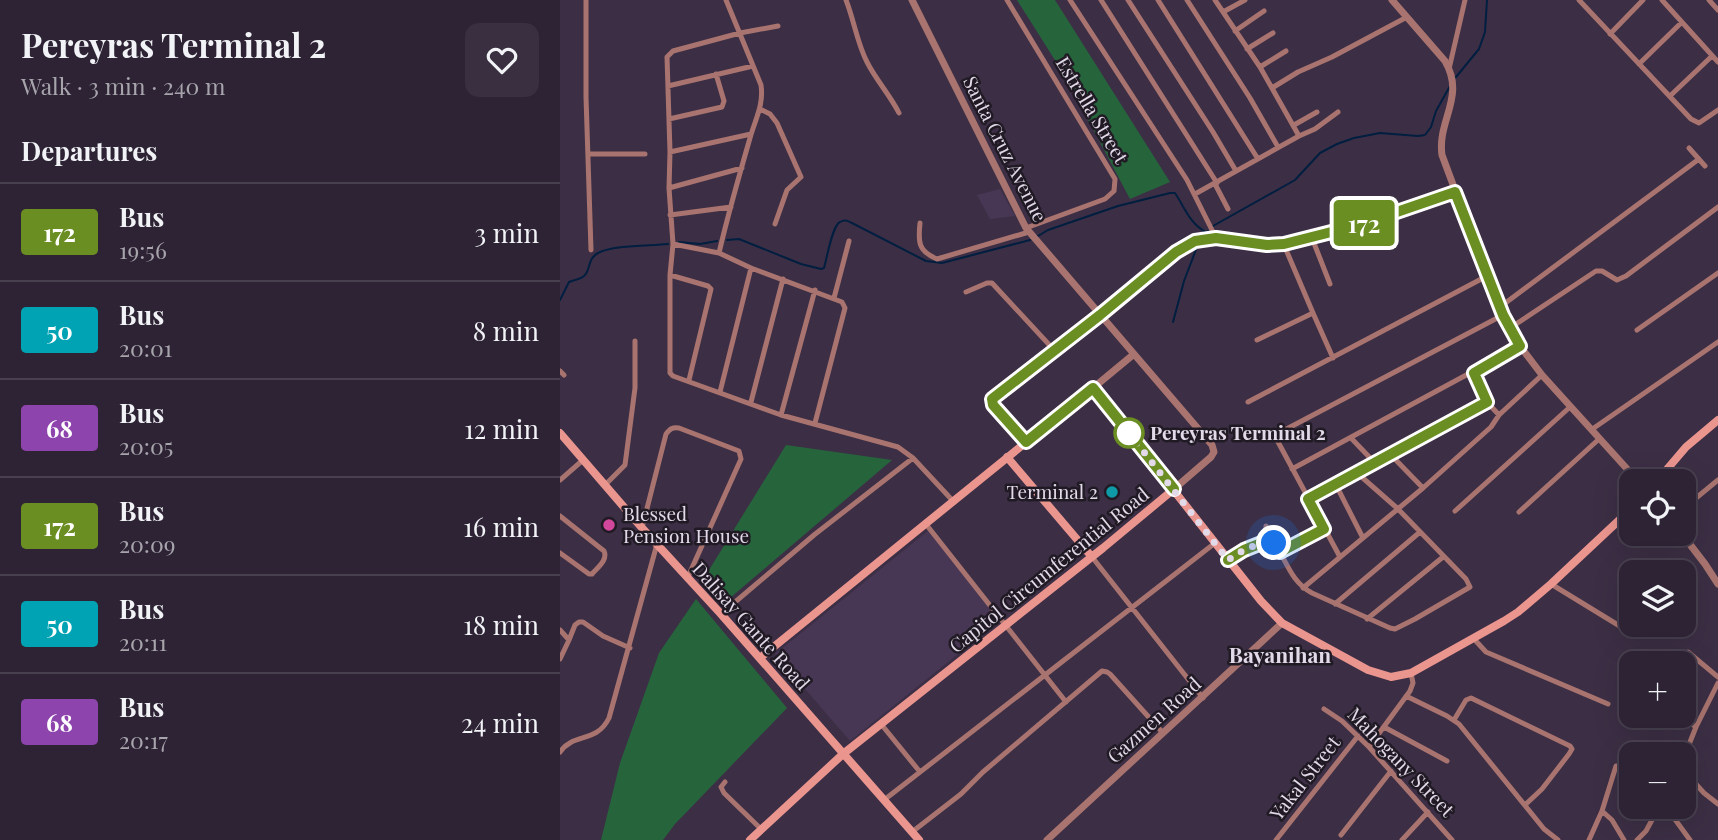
<!DOCTYPE html>
<html lang="en">
<head>
<meta charset="utf-8">
<style>
  :root { --surface:#2d2334; --page:#392f40; --text:#f1f3f6; --muted:#a7a4ac; --line:#48404f }
  body { margin:0; font-family:"Playfair Display",serif; background:var(--page); color:var(--text); height:100vh; display:flex; flex-direction:column; font-size:26px; white-space:nowrap }
  * { box-sizing:border-box; margin:0 }
  p { font-size:23px; color:var(--muted) }
  .icon { flex:none; width:38px; height:38px; fill:none; stroke:currentColor; stroke-width:2; stroke-linecap:round; stroke-linejoin:round }
  .map { position:relative; flex:1; overflow:hidden }
  .side { display:flex; flex-direction:column; background:var(--surface); width:560px }
  .side>* { flex:none }
  .badge { padding:0 14px; border-radius:5px; font-size:24px; line-height:46px }
  .controls { position:absolute; left:1059px; top:469px; display:grid; gap:14px }
  .controls a { display:grid; place-items:center; width:77px; height:77px; border-radius:14px; background:var(--surface); box-shadow:0 7px 28px #0002,0 0 0 2px var(--line); font-size:35px }
  .you { position:absolute; width:35px; height:35px; margin:-18px; border:5px solid #fff; border-radius:50%; background:#1a73e8; box-shadow:0 0 0 10px #1a73e833 }
  .map>.badge { position:absolute; translate:-50% -50%; box-shadow:0 0 0 4px #fff }
  h2 { padding:0 21px; font-size:26px; line-height:63px }
  .round { display:grid; place-items:center; flex:none; width:74px; height:74px; border-radius:14px; background:var(--page) }
  .summary { display:flex; align-items:center; justify-content:space-between; height:119px; padding:0 21px }
  h1 { font-size:33px; font-weight:700; line-height:52px }
  ul { padding:0; list-style:none }
  li { display:flex; align-items:center; gap:21px; height:98px; padding:0 21px; border-top:2px solid var(--line) }
  li div { flex:1 }
  li b { display:block; font-size:26px }
  li em { font-style:normal }
  li .badge { min-width:77px; font-weight:700; text-align:center }
  main { display:flex; flex:1; min-height:0 }
  .map>svg:first-child { display:block }
</style>
</head>
<body>
<main>
<section class="side">
<div class="summary"><div><h1>Pereyras Terminal 2</h1><p>Walk · 3 min · 240 m</p></div><a class="round"><svg class="icon" aria-label="heart" viewBox="0 0 24 24"><path d="M12 20l-8-8c-3-5 5-10 8-4 3-6 11-1 8 4z"/></svg></a></div>
<h2>Departures</h2>
<ul>
<li><span class="badge" style="background:#6b8e23;color:#fff">172</span><div><b>Bus</b><p>19:56</p></div><em>3 min</em></li>
<li><span class="badge" style="background:#00a3b4;color:#fff">50</span><div><b>Bus</b><p>20:01</p></div><em>8 min</em></li>
<li><span class="badge" style="background:#8e44ad;color:#fff">68</span><div><b>Bus</b><p>20:05</p></div><em>12 min</em></li>
<li><span class="badge" style="background:#6b8e23;color:#fff">172</span><div><b>Bus</b><p>20:09</p></div><em>16 min</em></li>
<li><span class="badge" style="background:#00a3b4;color:#fff">50</span><div><b>Bus</b><p>20:11</p></div><em>18 min</em></li>
<li><span class="badge" style="background:#8e44ad;color:#fff">68</span><div><b>Bus</b><p>20:17</p></div><em>24 min</em></li>
</ul>
</section>
<div class="map">
<svg width="1158" height="840" viewBox="0 0 1158 840">
  <rect width="100%" height="100%" fill="#3c2f45"/>
  <path fill="#483754" d="M 440,189 L 455,216 L 430,219 L 417,195 Z
    M 368,531 L 440,620 L 290,741 L 215,654 Z"/>
  <path fill="#26653c" d="M 457,0 L 495,0 L 610,182 L 570,199 L 505,76 Z
    M 226,445 L 332,460 L 163,604 L 141,583 Z
    M 136,599 L 227,708 L 115,824 L 103,840 L 41,840 L 60,763 L 99,653 Z"/>
  <g fill="none" stroke-linecap="round" stroke-linejoin="round">
    <path stroke="#001e40" stroke-width="2" d="M 896,77 L 919,49 L 925,32 L 927,0
      M 653,226 L 735,180 L 760,153 L 777,144 L 794,138 L 820,133 L 858,136 L 865,135 L 871,127 L 876,111 L 890,86
      M 478,236 L 488,230 L 558,206 L 610,193 L 615,193 C 625,208 630,224 646,232
      M 643,237 L 648,231
      M 167,240 L 179,239 L 241,264 L 261,269 L 264,268 C 267,258 272,226 280,222 C 285,219 288,221 292,223 L 366,261 L 382,263 L 470,240
      M 119,242 L 140,244 L 157,241
      M 0,300 L 9,282 C 14,280 21,279 24,276 C 31,270 27,259 38,253 C 53,245 90,246 108,244
      M 613,322 L 624,281 L 637,247"/>
    <path stroke="#a9746f" stroke-width="5" d="M 26,0 L 26,97 L 31,250
      M 286,0 C 294,20 297,43 307,62 C 316,80 330,95 339,113
      M 447,0 L 555,179 L 554,191 L 545,199 L 466,228
      M 510,0 L 627,180 L 656,238
      M 541,0 L 657,183
      M 568,0 L 653,132 L 676,171
      M 598,0 L 698,159
      M 627,0 L 690,98 L 718,147
      M 1019,0 L 1131,119 L 1139,123 L 1158,110
      M 1102,0 L 1158,62
      M 1149,0 L 1158,10
      M 663,12 L 685,0
      M 218,26 L 180,33 L 113,51 L 107,57 L 110,152 L 109,188 L 113,244 L 110,275 L 110,373 L 113,376 L 221,415 L 338,447 L 353,458 L 393,501
      M 675,31 L 704,11
      M 1050,34 L 1083,0
      M 687,49 L 713,33
      M 1079,64 L 1122,22
      M 700,67 L 726,51
      M 889,69 L 905,0
      M 108,86 L 193,66
      M 712,88 L 738,72 L 772,57 L 847,17
      M 1110,96 L 1152,56
      M 200,109 L 210,114 L 217,123 L 241,177 L 227,190 L 215,224
      M 109,119 L 162,107 L 164,101 L 156,74
      M 734,125 L 757,112
      M 739,136 L 755,129 L 778,112
      M 1129,148 L 1145,166
      M 110,152 L 191,134
      M 28,154 L 85,154
      M 655,184 L 668,209
      M 109,188 L 182,168
      M 635,194 L 739,136 L 700,67 L 655,0
      M 110,215 L 171,207
      M 360,223 C 358,242 358,251 377,259 L 469,232
      M 752,238 L 770,284
      M 113,244 L 159,253 L 191,268 L 282,302 L 285,308 L 255,423
      M 159,253 C 168,214 179,176 190,138 C 195,120 204,105 201,85 L 166,0
      M 110,275 L 148,286 L 151,289 L 129,380
      M 406,292 L 427,283 L 432,283 L 494,350
      M 274,298 L 289,241
      M 940,307 L 1139,159
      M 753,313 L 773,358
      M 950,328 L 1036,271 L 1042,271 L 1057,280 L 1066,276 L 1158,207
      M 1077,330 L 1158,273
      M 697,340 L 753,313 L 724,245
      M 0,371 L 4,375
      M 913,373 L 927,402 L 939,415
      M 160,392 L 191,268
      M 191,402 L 223,279
      M 688,402 L 927,276
      M 221,415 L 255,290
      M 1031,430 L 1158,342
      M 791,438 L 814,462
      M 466,441 L 433,405 L 432,399 L 540,315 L 616,252 L 635,241 L 656,238 L 707,245 L 724,245 L 799,224 L 895,192
      M 830,454 L 863,488
      M 732,469 L 960,346
      M 0,480 L 23,460
      M 775,483 L 803,538
      M 45,485 L 65,465 L 75,388 L 75,341
      M 748,499 L 927,402
      M 1124,508 L 1158,480
      M 895,511 L 1010,407
      M 959,512 L 1039,439
      M 0,516 L 44,551 C 48,560 38,567 32,574 L 29,574 L 0,553
      M 365,523 L 506,702
      M 706,526 L 706,541
      M 82,528 L 106,434 C 110,429 112,427 119,428 L 179,451 L 181,459 L 127,579
      M 764,529 L 720,552 C 729,569 735,584 752,593 L 830,628 L 835,629 L 855,619 L 910,587 L 906,579 L 838,509 L 796,472
      M 532,557 L 643,698
      M 780,557 L 717,440 L 717,434 L 943,315
      M 669,560 L 684,550 L 709,540 L 713,541 L 720,552
      M 991,584 L 1076,636
      M 743,588 L 863,488 L 931,427 L 939,415 L 982,375
      M 775,604 L 860,532
      M 161,614 L 254,535 L 353,458
      M 807,619 L 883,557
      M 0,630 L 9,640 L 0,659
      M 914,639 L 926,652 L 1048,704
      M 9,640 L 15,625 L 19,622 L 23,622 L 43,636 L 70,648
      M 1123,663 L 1128,652 L 1158,677
      M 846,696 L 887,716 L 899,724 L 984,829 L 998,840
      M 764,709 L 782,721 L 809,747 L 892,840
      M 1120,716 L 1136,727
      M 894,720 L 906,700 L 911,698 L 1010,746 L 1012,749 L 1009,754 L 982,789 L 965,805
      M 321,724 L 360,772
      M 824,727 L 887,761
      M 809,747 L 850,691 L 853,683 L 851,673
      M 0,752 C 14,732 36,744 49,718 L 97,544
      M 1124,757 L 1136,727 L 1158,683
      M 1124,771 L 1144,793 L 1158,804
      M 165,782 L 161,787 L 164,793 L 201,829
      M 324,800 L 655,543
      M 1106,807 L 1130,840
      M 1042,811 L 1052,820 L 1064,840
      M 352,832 L 401,794 L 423,772 L 542,671 L 547,672 L 550,674 L 603,733
      M 781,835 L 831,771
      M 716,840 L 798,736
      M 842,840 L 868,812
      M 1029,840 L 1042,811 L 1056,766
      M 1077,840 L 1086,831 L 1099,807"/>
    <path stroke="#a9746f" stroke-width="7" d="M 352,0 L 466,228 L 652,445 L 654,452 L 651,457 L 614,489
      M 832,0 L 885,61 C 906,97 877,120 882,155 L 927,276 L 943,315 L 960,346 L 982,375 L 1078,481
      M 533,388 L 574,354
      M 1122,534 L 1145,564 L 1158,584
      M 487,840 L 722,623"/>
    <path stroke="#eb958f" stroke-width="8" d="M 0,433 L 82,528 L 161,614 L 359,840
      M 447,457 L 532,557
      M 1097,481 L 1126,447 L 1158,420
      M 200,658 L 533,388 L 701,601 L 722,623 L 808,670 L 831,677 L 851,673 L 944,621 L 958,612 L 991,584 L 1071,509
      M 190,840 L 283,754 L 543,548 L 614,489"/>
  </g>
  <g fill="none" stroke-linecap="round" stroke-linejoin="round">
    <defs>
      <path id="line" d="M 614,489 L 533,388 L 466,442 L 433,405 L 432,399 L 540,315 L 616,252 L 635,241 L 656,238 L 707,245 L 724,244 L 799,225 L 895,192 L 943,315 L 960,346 L 914,373 L 927,402 L 748,499 L 764,529 L 720,552 L 713,541 L 709,540 L 684,550 L 668,560"/>
    </defs>
    <use href="#line" stroke="#fff" stroke-width="16"/>
    <use href="#line" stroke="#6b8e23" stroke-width="10"/>
    <path stroke="#e3dae9" stroke-width="7" stroke-dasharray="0 12.6" d="M 569,433 L 668,560 L 684,550 L 709,540 L 714,543"/>
  </g>
  <circle fill="#fff" stroke="#6b8e23" stroke-width="3.5" cx="569" cy="433" r="14"/>
  <circle fill="#0f9aa8" stroke="#201a24" stroke-width="2.5" cx="552" cy="492" r="7"/>
  <circle fill="#d1479c" stroke="#201a24" stroke-width="2.5" cx="49" cy="525" r="7"/>
  <g text-anchor="middle" stroke-width="5" stroke-linejoin="round" paint-order="stroke">
    <g font-size="19" fill="#e3dae9" stroke="#201a24">
      <text transform="translate(532 110) rotate(59)" y="7">Estrella Street</text>
      <text transform="translate(445 149) rotate(63)" y="7">Santa Cruz Avenue</text>
      <text transform="translate(489 570) rotate(-39)" y="7">Capitol Circumferential Road</text>
      <text transform="translate(191 626) rotate(48)" y="7">Dalisay Gante Road</text>
      <text transform="translate(594 720) rotate(-42)" y="7">Gazmen Road</text>
      <text transform="translate(841 762) rotate(46)" y="7">Mahogany Street</text>
      <text transform="translate(745 778) rotate(-52)" y="7">Yakal Street</text>
    </g>
    <g font-size="19" font-weight="bold" fill="#e3dae9" stroke="#201a24" text-anchor="start">
      <text x="590" y="440">Pereyras Terminal 2</text>
    </g>
    <g font-size="19" fill="#e3dae9" stroke="#201a24" text-anchor="end">
      <text x="538" y="499">Terminal 2</text>
      <text x="63" y="521" text-anchor="start">Blessed<tspan x="63" dy="22">Pension House</tspan></text>
    </g>
    <g font-size="21" font-weight="bold" fill="#e3dae9" stroke="#201a24">
      <text x="720" y="663">Bayanihan</text>
    </g>
  </g>
</svg>
<div class="controls">
<a><svg class="icon" aria-label="locate" viewBox="0 0 24 24"><circle cx="12" cy="12" r="6"/><path d="M12 2v4M12 18v4M2 12h4M18 12h4"/></svg></a>
<a><svg class="icon" aria-label="layers" viewBox="0 0 24 24"><path d="M12 4l9 5-9 5-9-5zM3 14l9 5 9-5"/></svg></a>
<a>+</a>
<a>−</a>
</div>
<div class="you" style="left:714px;top:543px"></div>
<b class="badge" style="left:804px;top:223px;background:#6b8e23;color:#fff">172</b>
</div>
</main>
</body>
</html>
